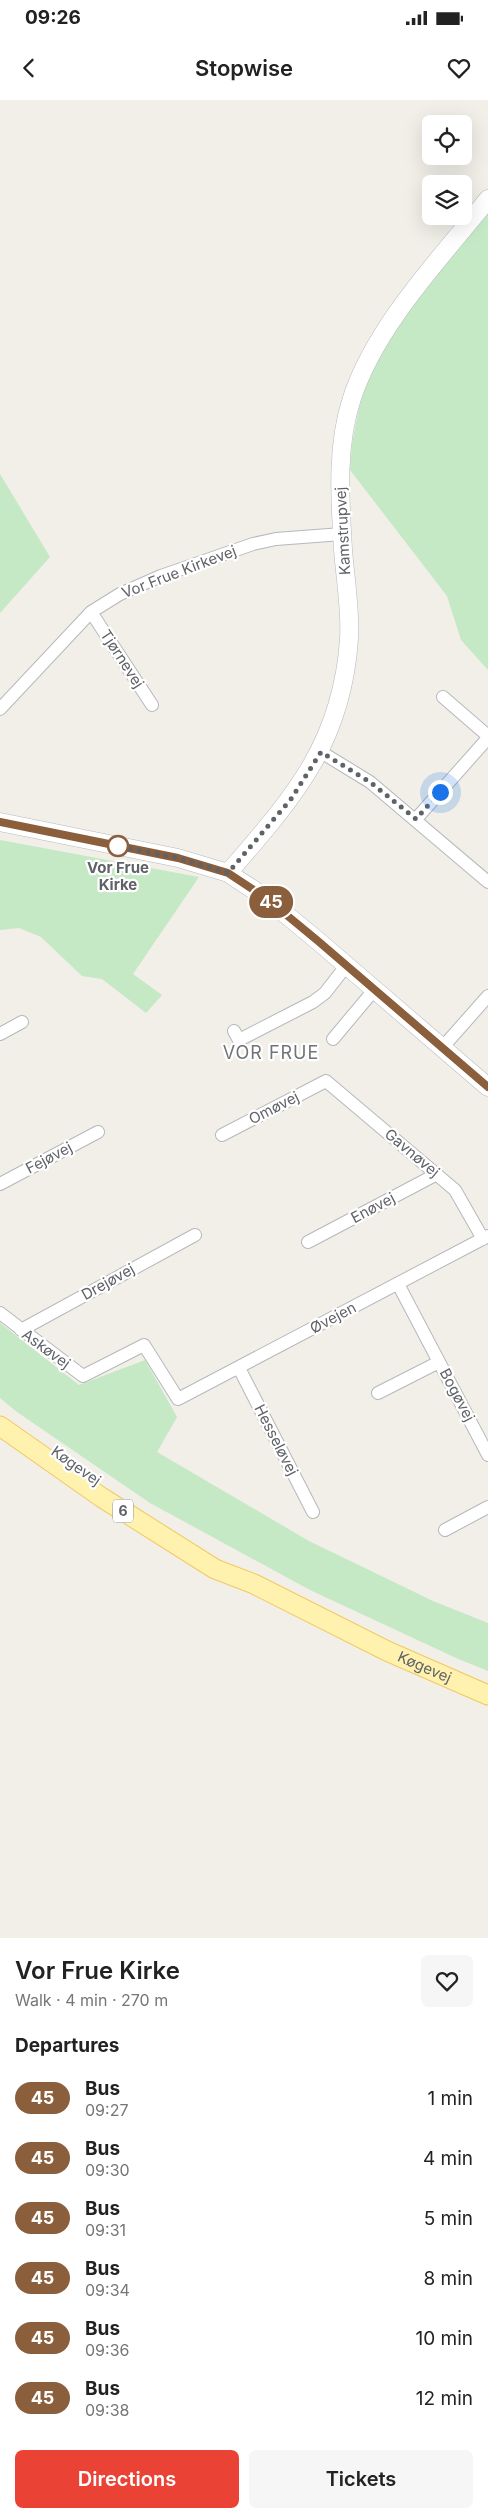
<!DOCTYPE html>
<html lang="en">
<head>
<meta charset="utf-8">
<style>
  :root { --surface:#fff; --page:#f6f6f6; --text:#222; --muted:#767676; --accent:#ea4335 }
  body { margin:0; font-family:Inter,sans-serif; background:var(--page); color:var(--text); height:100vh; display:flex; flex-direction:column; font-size:19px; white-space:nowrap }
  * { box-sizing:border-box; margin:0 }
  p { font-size:16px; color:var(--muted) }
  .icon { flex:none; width:28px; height:28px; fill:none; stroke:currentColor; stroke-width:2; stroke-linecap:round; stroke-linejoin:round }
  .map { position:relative; height:1838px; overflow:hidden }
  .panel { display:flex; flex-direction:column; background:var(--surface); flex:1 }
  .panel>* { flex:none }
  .badge { padding:0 10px; border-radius:16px; font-size:18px; line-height:32px }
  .tools { position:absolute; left:422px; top:15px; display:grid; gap:10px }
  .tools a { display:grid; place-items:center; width:50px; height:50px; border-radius:8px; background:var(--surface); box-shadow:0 5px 20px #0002; font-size:25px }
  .you { position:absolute; width:25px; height:25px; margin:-12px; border:4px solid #fff; border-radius:50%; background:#1a73e8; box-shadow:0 0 0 8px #1a73e833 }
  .map>.badge { position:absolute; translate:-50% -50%; box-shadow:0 0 0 2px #fff }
  h2 { padding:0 15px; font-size:19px; line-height:45px }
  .round { display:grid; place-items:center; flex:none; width:52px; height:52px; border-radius:8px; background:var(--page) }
  .head { display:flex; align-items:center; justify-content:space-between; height:85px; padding:0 15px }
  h1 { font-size:24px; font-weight:600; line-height:38px }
  .button { display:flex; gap:10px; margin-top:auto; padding:10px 15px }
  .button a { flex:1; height:58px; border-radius:8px; background:var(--accent); color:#fff; font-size:20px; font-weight:600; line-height:58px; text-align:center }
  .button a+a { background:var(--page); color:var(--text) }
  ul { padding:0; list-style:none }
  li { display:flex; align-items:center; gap:15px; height:60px; padding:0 15px }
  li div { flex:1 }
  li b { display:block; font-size:19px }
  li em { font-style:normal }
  li .badge { min-width:55px; font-weight:700; text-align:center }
  .status { display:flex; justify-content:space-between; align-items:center; height:35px; padding:0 25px; background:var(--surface); direction:ltr }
  .status svg { height:14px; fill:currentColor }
  header { display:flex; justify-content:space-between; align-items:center; height:65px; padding:0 15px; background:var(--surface); font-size:22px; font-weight:600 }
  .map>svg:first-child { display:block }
</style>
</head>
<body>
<div class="status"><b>09:26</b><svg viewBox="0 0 49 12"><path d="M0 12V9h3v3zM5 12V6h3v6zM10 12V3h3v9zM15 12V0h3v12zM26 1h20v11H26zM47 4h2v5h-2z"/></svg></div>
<header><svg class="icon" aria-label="back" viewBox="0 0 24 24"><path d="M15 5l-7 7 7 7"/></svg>Stopwise<svg class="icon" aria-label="heart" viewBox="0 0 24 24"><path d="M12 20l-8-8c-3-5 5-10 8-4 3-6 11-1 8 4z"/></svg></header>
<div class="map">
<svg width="488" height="1838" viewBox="0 0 488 1838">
  <rect width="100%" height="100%" fill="#f1efe8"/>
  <path fill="#c5e8c5" d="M 488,109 L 488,570 L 461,540 L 447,496 L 350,370 L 352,344 L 359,308 L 368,279 L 392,232 Z
    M 0,374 L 50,457 L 0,513 Z
    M 0,740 L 199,777 L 133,874 L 162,895 L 146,913 L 102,879 L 82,876 L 41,837 L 19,828 L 0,830 Z
    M 0,1223 L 79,1285 L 145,1260 L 177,1317 L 157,1352 L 309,1441 L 433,1501 L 488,1523 L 488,1571 L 456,1558 L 310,1490 L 150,1403 L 17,1312 L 0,1298 Z"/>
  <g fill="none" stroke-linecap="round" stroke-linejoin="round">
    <defs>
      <path id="street" d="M 91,512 L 152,605
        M 443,597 L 488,636
        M 0,609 L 91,512 L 120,494 L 161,476 L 253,444 L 276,439 L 342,434
        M 321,652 L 370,682 L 488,782
        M 416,719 L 488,638
        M 234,931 L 239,940 L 313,902 L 325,893 L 346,866
        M 0,934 L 22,922
        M 333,939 L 374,890
        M 442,948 L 488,896
        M 222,1035 L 326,981 L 455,1090 L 483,1139
        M 0,1084 L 98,1032
        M 308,1142 L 437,1074
        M 398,1184 L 488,1355
        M 0,1213 L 83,1276 L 144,1245 L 178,1299 L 488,1136
        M 21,1230 L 195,1135
        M 239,1268 L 313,1412
        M 378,1293 L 439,1262
        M 445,1430 L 488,1407"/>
      <path id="secondary" d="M 0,722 L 178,758 L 228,773 L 266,798 L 318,841 L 488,987
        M 228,773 C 293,698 342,644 349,539 C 351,510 345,478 343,449 C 340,399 336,346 352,298 C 376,225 440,159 488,99"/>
      <g id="primary">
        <path id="s1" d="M 0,1326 L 101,1397 L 215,1469 L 254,1484 L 387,1551 L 488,1595"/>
      </g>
    </defs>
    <use href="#street" stroke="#b5b8bc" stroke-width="14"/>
    <use href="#secondary" stroke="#b6babf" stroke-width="19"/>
    <use href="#primary" stroke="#f2c960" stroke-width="21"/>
    <use href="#street" stroke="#fff" stroke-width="12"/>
    <use href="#secondary" stroke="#fff" stroke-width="18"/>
    <use href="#primary" stroke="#fff2af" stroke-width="19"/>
  </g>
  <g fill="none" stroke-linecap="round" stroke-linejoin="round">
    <defs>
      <path id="line" d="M 0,722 L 178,758 L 228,773 L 266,798 L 318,841 L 488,987"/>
    </defs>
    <use href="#line" stroke="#fff" stroke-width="11"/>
    <use href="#line" stroke="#8b5e3c" stroke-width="8"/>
    <path stroke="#5f6368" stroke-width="5" stroke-dasharray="0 9" d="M 118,746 L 111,745 L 178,758 L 228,773 L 291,699 L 321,652 L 370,682 L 416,719 L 440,692"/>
  </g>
  <circle fill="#fff" stroke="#8b5e3c" stroke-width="2.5" cx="118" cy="746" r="10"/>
  <g text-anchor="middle" stroke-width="4.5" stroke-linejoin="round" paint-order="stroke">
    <rect fill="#fff" stroke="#8f9295" stroke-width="1" x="113" y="1399.5" width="20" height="23" rx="4"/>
    <g font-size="14" font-weight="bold" fill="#5f6368">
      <text x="123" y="1416">6</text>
    </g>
    <g font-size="15" fill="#5f6368" stroke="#fff">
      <text transform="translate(343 431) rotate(-93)" y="5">Kamstrupvej</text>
      <text transform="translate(179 472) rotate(-21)" y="5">Vor Frue Kirkevej</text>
      <text transform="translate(122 559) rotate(57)" y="5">Tjørnevej</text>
      <text transform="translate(274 1008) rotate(-27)" y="5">Omøvej</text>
      <text transform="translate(412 1053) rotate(40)" y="5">Gavnøvej</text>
      <text transform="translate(49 1058) rotate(-28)" y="5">Fejøvej</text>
      <text transform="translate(373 1108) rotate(-28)" y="5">Enøvej</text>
      <text transform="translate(108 1182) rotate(-29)" y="5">Drejøvej</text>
      <text transform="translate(333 1218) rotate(-28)" y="5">Øvejen</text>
      <text transform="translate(46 1249) rotate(36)" y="5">Askøvej</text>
      <text transform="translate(457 1295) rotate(62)" y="5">Bogøvej</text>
      <text transform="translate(276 1340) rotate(63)" y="5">Hesseløvej</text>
      <text transform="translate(76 1366) rotate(35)" y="5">Køgevej</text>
      <text dy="5" stroke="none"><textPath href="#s1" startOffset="490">Køgevej</textPath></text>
    </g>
    <g font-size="15" font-weight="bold" fill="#5f6368" stroke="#fff">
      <text x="118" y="773">Vor Frue<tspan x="118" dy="17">Kirke</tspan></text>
    </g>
    <g font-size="18" letter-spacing="1" fill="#70757a" stroke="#fff">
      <text x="271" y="959">VOR FRUE</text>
    </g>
  </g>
</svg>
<div class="tools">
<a><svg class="icon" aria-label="locate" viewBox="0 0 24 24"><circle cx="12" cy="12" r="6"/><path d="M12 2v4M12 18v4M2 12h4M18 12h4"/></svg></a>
<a><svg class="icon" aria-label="layers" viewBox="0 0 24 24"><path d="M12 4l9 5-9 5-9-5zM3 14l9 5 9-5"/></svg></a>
</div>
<div class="you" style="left:440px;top:692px"></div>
<b class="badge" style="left:271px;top:802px;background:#8b5e3c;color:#fff">45</b>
</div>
<section class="panel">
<div class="head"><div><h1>Vor Frue Kirke</h1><p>Walk · 4 min · 270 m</p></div><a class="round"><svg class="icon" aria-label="heart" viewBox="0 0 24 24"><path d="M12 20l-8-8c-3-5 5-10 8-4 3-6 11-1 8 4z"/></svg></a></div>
<h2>Departures</h2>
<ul>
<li><span class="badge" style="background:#8b5e3c;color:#fff">45</span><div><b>Bus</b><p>09:27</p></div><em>1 min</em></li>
<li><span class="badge" style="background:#8b5e3c;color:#fff">45</span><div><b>Bus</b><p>09:30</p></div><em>4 min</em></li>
<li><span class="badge" style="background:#8b5e3c;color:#fff">45</span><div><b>Bus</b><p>09:31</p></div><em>5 min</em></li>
<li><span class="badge" style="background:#8b5e3c;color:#fff">45</span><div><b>Bus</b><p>09:34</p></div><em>8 min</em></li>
<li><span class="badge" style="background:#8b5e3c;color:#fff">45</span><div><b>Bus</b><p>09:36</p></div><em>10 min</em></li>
<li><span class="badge" style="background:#8b5e3c;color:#fff">45</span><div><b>Bus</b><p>09:38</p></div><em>12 min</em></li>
</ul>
<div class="button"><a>Directions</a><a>Tickets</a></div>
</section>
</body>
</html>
